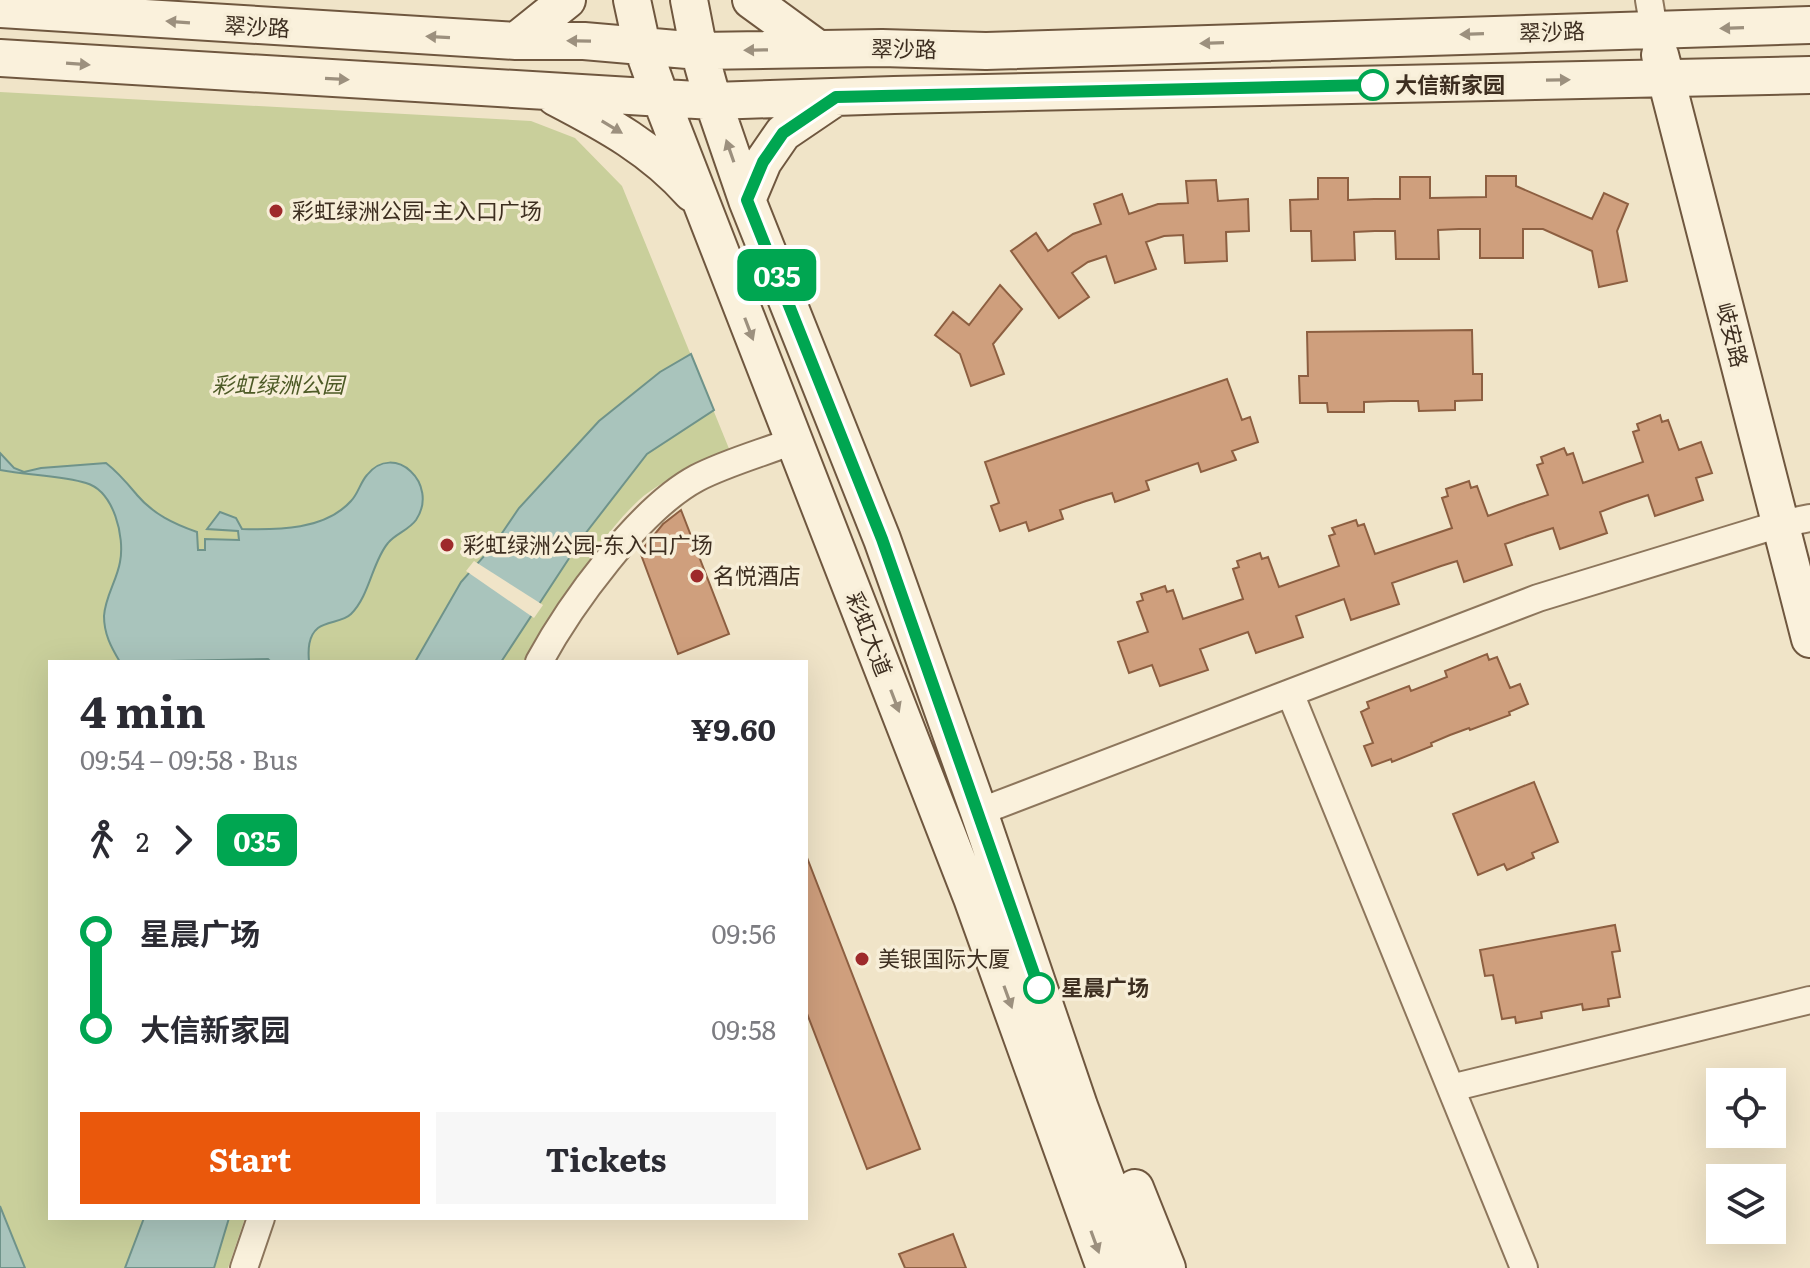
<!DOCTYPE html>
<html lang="en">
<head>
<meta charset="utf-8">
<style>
  :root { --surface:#fff; --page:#f7f7f7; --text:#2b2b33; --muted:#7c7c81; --accent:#ea580c }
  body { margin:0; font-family:Literata,"Noto Sans SC",serif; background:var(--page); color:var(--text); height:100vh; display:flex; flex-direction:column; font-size:30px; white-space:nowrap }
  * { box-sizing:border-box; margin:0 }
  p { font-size:26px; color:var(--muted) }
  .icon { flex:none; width:44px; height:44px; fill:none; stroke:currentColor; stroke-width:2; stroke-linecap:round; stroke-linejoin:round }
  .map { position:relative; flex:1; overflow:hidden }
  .sheet { position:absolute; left:48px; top:660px; width:760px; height:560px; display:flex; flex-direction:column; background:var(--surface); border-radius:0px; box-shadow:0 8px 32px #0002 }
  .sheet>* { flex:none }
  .badge { padding:0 16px; border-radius:12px; font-size:28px; line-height:52px }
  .tools { position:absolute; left:1706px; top:1068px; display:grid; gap:16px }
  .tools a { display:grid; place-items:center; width:80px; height:80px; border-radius:0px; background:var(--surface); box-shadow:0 8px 32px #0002; font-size:40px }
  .map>.badge { position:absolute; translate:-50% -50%; box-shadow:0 0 0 4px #fff }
  .legs { display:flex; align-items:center; gap:12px; height:88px; padding:0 32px; font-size:26px }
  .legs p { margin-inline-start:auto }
  .head { display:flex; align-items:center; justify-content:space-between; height:136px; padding:0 32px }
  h1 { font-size:44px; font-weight:700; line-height:60px }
  .action { display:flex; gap:16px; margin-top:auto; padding:16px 32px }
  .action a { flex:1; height:92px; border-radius:0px; background:var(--accent); color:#fff; font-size:32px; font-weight:700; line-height:92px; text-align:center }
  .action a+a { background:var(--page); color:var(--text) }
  ul { padding:0 32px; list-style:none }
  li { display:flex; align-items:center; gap:28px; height:96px; font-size:30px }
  li i { display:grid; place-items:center; width:12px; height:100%; margin:0 10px; background:currentColor }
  li i::after { content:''; width:20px; height:20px; margin:-10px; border:6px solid; border-radius:50%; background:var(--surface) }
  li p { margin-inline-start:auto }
  li:first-child i { background:linear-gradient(#0000 50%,currentColor 0) }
  li:last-child i { background:linear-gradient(currentColor 50%,#0000 0) }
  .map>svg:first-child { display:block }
</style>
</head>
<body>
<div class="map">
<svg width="1810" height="1268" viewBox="0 0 1810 1268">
  <rect width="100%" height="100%" fill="#f0e4c8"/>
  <path fill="#c9cf9b" d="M 0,92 L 531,121 L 575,138 L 622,186 L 732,456 C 700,466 665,477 639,500 C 592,544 561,608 528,662 L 50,662 L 50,1218 L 245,1218 L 228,1268 L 0,1268 Z"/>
  <path fill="#a9c4bc" stroke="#6f938a" stroke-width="2" d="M 691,354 L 714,410 L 647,454 L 585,534 L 501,662 L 415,662 L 461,582 L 494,545 L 519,508 L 599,421 L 660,372 Z
    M 0,453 L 14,468 L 24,472 L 41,468 L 106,463 C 119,473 127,483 137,495 C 153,514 174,524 197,532 L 198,550 L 205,550 L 205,539 L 239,540 L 238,531 L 207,529 L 220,512 L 236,518 L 242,529 C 278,530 325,530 351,501 C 358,494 360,483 367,475 C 394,441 440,484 416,520 C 409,530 395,534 388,543 C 372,562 370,595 351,614 C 343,622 327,621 318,628 C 308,636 308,650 309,662 L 271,662 L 268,659 L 120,662 C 111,647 104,634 104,616 C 105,597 117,580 120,562 C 125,537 114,491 86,483 C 63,476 26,475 0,470 Z
    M 0,1206 L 25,1268 L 0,1268 Z
    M 144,1218 L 229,1218 L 214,1268 L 125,1268 Z"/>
  <path fill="#f0e4c8" d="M 474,561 L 543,605 L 534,618 L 466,571 Z"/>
  <path fill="#cf9f7d" stroke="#8d5f41" stroke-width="2" d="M 1486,176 L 1516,176 L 1516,186 L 1592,219 L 1604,193 L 1628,204 L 1617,231 L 1627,281 L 1599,287 L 1592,251 L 1543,229 L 1523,229 L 1523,258 L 1480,258 L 1480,229 L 1459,229 L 1438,230 L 1439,259 L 1396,259 L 1395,231 L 1375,231 L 1354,232 L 1355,260 L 1312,261 L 1311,231 L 1291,231 L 1290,200 L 1318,199 L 1318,178 L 1348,178 L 1348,200 L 1374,199 L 1400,199 L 1400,177 L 1430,177 L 1430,198 L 1486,197 Z
    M 1216,180 L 1218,201 L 1248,199 L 1249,231 L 1226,232 L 1227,261 L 1185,263 L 1183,235 L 1164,236 L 1146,242 L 1156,269 L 1115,283 L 1106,256 L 1088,262 L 1072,273 L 1089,297 L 1059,318 L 1011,251 L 1036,233 L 1048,251 L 1073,234 L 1101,224 L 1094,204 L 1122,194 L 1129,214 L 1158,204 L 1188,203 L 1186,181 Z
    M 1000,285 L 1022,309 L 993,344 L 1004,374 L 971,386 L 960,354 L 935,335 L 953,312 L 969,325 Z
    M 1472,330 L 1473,374 L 1482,374 L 1482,400 L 1455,401 L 1455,410 L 1419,411 L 1418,401 L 1391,401 L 1364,402 L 1364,412 L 1328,412 L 1327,403 L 1300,403 L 1299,376 L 1308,376 L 1307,332 Z
    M 1227,379 L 1242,420 L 1250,417 L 1258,442 L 1232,451 L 1236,460 L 1201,472 L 1198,463 L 1146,481 L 1149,490 L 1115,502 L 1112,493 L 1086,501 L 1060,510 L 1063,519 L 1029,531 L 1026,522 L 1000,531 L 991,506 L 999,503 L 985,462 Z
    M 1660,415 L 1662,422 L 1668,420 L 1679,450 L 1701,442 L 1712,473 L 1696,478 L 1703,500 L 1655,516 L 1648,495 L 1624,503 L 1600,512 L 1607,533 L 1560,549 L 1553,528 L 1528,536 L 1505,544 L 1512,565 L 1464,582 L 1457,561 L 1441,566 L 1392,583 L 1399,604 L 1351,620 L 1344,599 L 1296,616 L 1303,637 L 1256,653 L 1248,632 L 1200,649 L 1208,670 L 1160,686 L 1152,665 L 1129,673 L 1118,642 L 1148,632 L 1137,602 L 1143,600 L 1141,594 L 1165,586 L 1167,592 L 1173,590 L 1183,619 L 1243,599 L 1233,569 L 1239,567 L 1237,561 L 1260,553 L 1262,559 L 1268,557 L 1279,587 L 1339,566 L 1329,536 L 1335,534 L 1332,528 L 1356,520 L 1358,526 L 1364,524 L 1375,554 L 1452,528 L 1442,498 L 1448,496 L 1446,489 L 1469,481 L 1471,488 L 1477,486 L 1488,516 L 1518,505 L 1548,495 L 1537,465 L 1543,463 L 1541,457 L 1564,448 L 1567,455 L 1573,453 L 1583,483 L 1643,462 L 1633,432 L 1639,430 L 1637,424 Z
    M 681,510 L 729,634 L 678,654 L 640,552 L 663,524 Z
    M 1487,654 L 1489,660 L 1497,657 L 1510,688 L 1520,684 L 1528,704 L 1509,712 L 1510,715 L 1470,730 L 1469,728 L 1450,735 L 1431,743 L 1432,746 L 1392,762 L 1391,759 L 1372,766 L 1364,746 L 1373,743 L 1361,712 L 1369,708 L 1367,702 L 1409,686 L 1411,691 L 1447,677 L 1445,671 Z
    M 1534,782 L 1558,842 L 1532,853 L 1534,858 L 1507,870 L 1504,864 L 1478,875 L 1453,814 Z
    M 806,855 L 920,1149 L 867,1169 L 806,1011 Z
    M 1615,925 L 1620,951 L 1612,952 L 1620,997 L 1608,999 L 1609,1006 L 1583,1010 L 1582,1004 L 1541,1012 L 1542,1018 L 1516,1023 L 1515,1017 L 1502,1019 L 1493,975 L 1485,976 L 1480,950 Z
    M 953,1234 L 966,1268 L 905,1268 L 899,1254 Z"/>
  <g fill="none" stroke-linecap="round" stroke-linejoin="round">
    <defs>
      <path id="street" d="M 1649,0 L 1654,30
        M 539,662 C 570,605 639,509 697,478 C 726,463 762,453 793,441
        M 1290,693 L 1524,1268
        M 979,812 L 1538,598 L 1780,524 L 1810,518
        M 1451,1088 L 1810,1000
        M 244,1268 L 261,1218"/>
      <path id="secondary" d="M 632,0 L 642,46 L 661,99 L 972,898 L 1105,1268
        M 689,0 L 699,51 L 713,101 L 747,200 L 882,539 L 979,812 L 1079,1106 L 1139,1268
        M 751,0 L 818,49
        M 0,9 L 516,41 L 584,41 L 699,51 L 882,48 L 986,51 L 1810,25
        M 516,41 L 567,0
        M 1660,55 L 1810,639
        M 0,58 L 713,101 L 894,95 L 1810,75
        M 555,97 C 607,124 653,149 692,193
        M 747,200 L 763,162 L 783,133 L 836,97
        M 1135,1188 L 1167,1268"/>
    </defs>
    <use href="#street" stroke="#8d765c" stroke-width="30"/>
    <use href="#secondary" stroke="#6f573f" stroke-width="40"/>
    <use href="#street" stroke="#faf1dc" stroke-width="26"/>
    <use href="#secondary" stroke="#faf1dc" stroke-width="36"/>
  </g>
  <defs><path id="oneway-solid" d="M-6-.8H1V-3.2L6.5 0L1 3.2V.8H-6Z" transform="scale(2)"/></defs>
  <g fill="#9c907e">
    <use href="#oneway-solid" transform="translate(178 22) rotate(-176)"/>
    <use href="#oneway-solid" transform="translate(1732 28) rotate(178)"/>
    <use href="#oneway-solid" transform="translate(1472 34) rotate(178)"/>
    <use href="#oneway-solid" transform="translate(438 37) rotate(-177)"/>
    <use href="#oneway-solid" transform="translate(579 41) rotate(-179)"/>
    <use href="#oneway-solid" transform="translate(1212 43) rotate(178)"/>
    <use href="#oneway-solid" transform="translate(756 50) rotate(179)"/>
    <use href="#oneway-solid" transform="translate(78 64) rotate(4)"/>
    <use href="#oneway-solid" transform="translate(337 79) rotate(3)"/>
    <use href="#oneway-solid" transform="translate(1558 80) rotate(-1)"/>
    <use href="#oneway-solid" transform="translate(612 127) rotate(31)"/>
    <use href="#oneway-solid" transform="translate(730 151) rotate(-109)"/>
    <use href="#oneway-solid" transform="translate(749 329) rotate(69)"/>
    <use href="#oneway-solid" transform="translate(895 701) rotate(69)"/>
    <use href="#oneway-solid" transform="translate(1008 997) rotate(70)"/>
    <use href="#oneway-solid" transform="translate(1095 1242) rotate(70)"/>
  </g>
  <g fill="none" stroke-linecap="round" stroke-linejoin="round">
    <defs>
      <path id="line-1" d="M 1039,988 L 882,539 L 747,200 L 763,162 L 783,133 L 836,97 L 1373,85"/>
    </defs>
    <use href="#line-1" stroke="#fff" stroke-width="18"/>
    <use href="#line-1" stroke="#00a651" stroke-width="12"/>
  </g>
  <g fill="#fff" stroke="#00a651" stroke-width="4">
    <circle cx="1373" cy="85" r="14"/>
    <circle cx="1039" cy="988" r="14"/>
  </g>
  <g fill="#9e2a2b" stroke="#f7eed8" stroke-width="3">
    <circle cx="276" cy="211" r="8"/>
    <circle cx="447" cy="545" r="8"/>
    <circle cx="697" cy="576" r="8"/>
    <circle cx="862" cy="959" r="8"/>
  </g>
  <g text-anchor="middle" stroke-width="7" stroke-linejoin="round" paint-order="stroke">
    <g font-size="22" fill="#3d2e20" stroke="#f7eed8">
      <text transform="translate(257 27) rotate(3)" y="8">翠沙路</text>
      <text transform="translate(1552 32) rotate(-2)" y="8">翠沙路</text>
      <text transform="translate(904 49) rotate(1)" y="8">翠沙路</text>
      <text transform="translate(1732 335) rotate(76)" y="8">岐安路</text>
      <text transform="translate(869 634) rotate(69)" y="8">彩虹大道</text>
    </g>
    <g font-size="22" font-weight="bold" fill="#3d2e20" stroke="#f7eed8" text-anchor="start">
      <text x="1395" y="93">大信新家园</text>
      <text x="1061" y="996">星晨广场</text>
    </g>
    <g font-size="22" fill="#3d2e20" stroke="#f7eed8" text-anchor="start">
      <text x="292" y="219">彩虹绿洲公园-主入口广场</text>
      <text x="463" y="553">彩虹绿洲公园-东入口广场</text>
      <text x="713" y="584">名悦酒店</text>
      <text x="878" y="967">美银国际大厦</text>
    </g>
    <g font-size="22" font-style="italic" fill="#4d5a26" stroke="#f7eed8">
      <text x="278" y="393">彩虹绿洲公园</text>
    </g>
  </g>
</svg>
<div class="tools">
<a><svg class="icon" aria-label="locate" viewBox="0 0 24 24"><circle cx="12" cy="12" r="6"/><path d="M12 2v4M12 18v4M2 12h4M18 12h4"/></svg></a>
<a><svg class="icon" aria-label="layers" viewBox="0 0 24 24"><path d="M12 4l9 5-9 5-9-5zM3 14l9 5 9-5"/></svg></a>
</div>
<b class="badge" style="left:777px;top:275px;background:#00a651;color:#fff">035</b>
<section class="sheet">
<div class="head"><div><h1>4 min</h1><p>09:54 – 09:58 · Bus</p></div><b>¥9.60</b></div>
<div class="legs"><svg class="icon" aria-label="walk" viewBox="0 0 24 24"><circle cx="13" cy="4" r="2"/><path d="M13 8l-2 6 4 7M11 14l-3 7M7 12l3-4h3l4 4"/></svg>2<svg class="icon" aria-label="forward" viewBox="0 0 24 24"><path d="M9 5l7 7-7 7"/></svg><b class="badge" style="background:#00a651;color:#fff">035</b></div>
<ul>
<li><i style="color:#00a651"></i><b>星晨广场</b><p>09:56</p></li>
<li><i style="color:#00a651"></i><b>大信新家园</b><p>09:58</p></li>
</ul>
<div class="action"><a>Start</a><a>Tickets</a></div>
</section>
</div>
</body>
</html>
